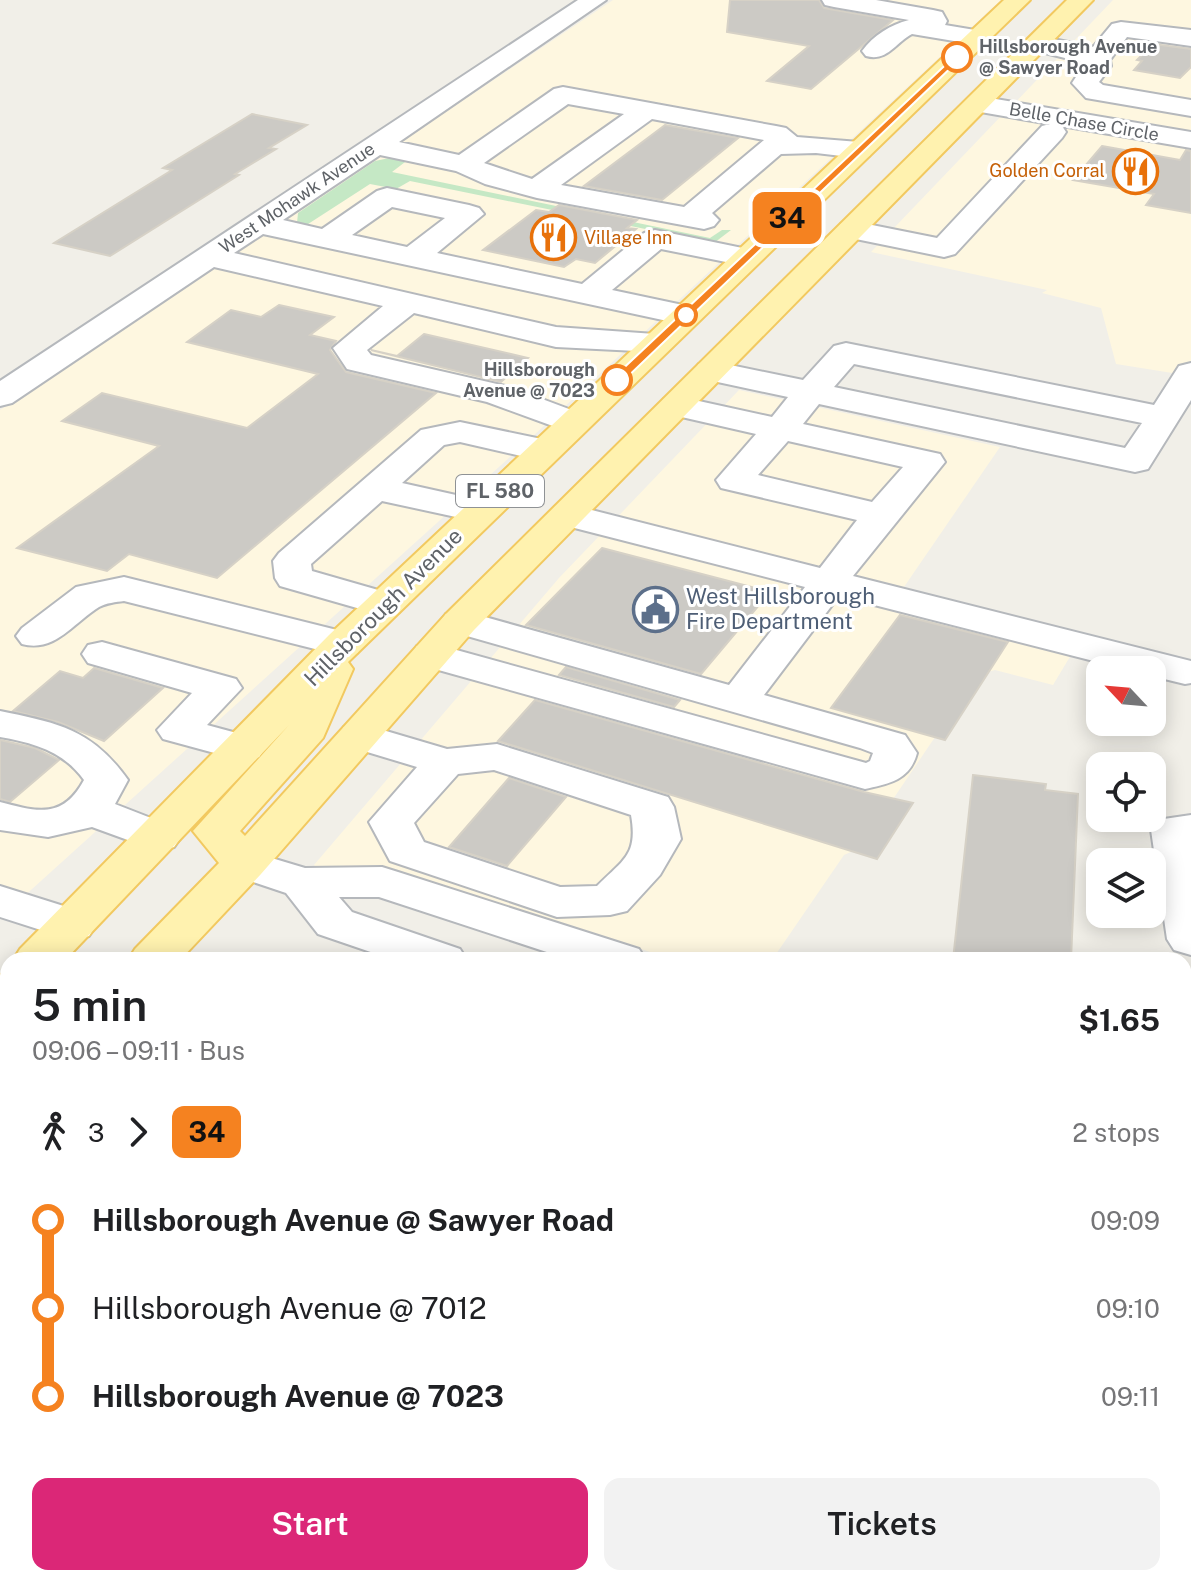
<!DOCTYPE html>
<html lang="en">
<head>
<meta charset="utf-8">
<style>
  :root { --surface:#fff; --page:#f2f2f2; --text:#202124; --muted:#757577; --accent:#db2777 }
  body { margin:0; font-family:"Public Sans",sans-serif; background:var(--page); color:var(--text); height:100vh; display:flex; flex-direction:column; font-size:30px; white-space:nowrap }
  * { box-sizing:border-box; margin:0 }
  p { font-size:26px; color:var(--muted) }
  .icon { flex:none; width:44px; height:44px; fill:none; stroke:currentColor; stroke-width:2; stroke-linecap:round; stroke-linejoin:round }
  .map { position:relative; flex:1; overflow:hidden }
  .panel { position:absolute; left:0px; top:952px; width:1192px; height:634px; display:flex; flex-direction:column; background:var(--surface); border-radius:24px 24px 0 0; box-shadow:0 4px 20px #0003 }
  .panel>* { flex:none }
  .badge { padding:0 16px; border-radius:12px; font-size:28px; line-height:52px }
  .needle { width:52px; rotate:296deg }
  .controls { position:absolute; left:1086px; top:656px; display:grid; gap:16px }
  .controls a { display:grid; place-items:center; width:80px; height:80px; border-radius:16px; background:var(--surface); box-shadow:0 4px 20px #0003; font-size:40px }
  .map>.badge { position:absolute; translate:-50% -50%; box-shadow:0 0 0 4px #fff }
  .legs { display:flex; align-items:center; gap:12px; height:88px; padding:0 32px; font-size:26px }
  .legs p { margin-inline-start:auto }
  .head { display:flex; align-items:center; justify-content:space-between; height:136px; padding:0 32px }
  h1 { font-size:44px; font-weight:600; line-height:60px }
  .primary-button { display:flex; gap:16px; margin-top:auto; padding:16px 32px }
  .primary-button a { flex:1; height:92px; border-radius:16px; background:var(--accent); color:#fff; font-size:32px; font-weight:600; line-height:92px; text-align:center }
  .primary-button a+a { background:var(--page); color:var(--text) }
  ul { padding:0 32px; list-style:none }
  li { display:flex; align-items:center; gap:28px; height:88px; font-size:30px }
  li i { display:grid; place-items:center; width:12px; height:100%; margin:0 10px; background:currentColor }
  li i::after { content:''; width:20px; height:20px; margin:-10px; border:6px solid; border-radius:50%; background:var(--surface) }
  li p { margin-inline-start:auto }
  li:first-child i { background:linear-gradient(#0000 50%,currentColor 0) }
  li:last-child i { background:linear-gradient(currentColor 50%,#0000 0) }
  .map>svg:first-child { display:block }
</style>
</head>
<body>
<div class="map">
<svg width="1191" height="1585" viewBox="0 0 1191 1585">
  <rect width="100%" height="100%" fill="#f1efe8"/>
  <path fill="#fef7e0" d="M 613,0 L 1001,0 L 758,226 L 754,226 L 755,229 L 532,437 L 0,918 L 0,410 Z
    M 1113,0 L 1191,0 L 1191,135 L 1013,105 Z
    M 1004,113 L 1191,145 L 1191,376 L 1116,364 L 1101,308 L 1042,293 L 1047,290 L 871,252 Z
    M 739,390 L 1000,447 L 893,603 L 1077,645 L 1053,685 L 995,670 L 977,675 L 860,848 L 844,855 L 772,960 L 675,960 L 394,869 L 316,868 L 314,865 L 559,578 Z
    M 0,1306 L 8,1310 L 8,1578 L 423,1578 L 419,1585 L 0,1585 Z"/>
  <path fill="#c5e8c5" d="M 399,156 L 409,159 L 392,172 L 710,238 L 722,230 L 731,230 L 714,243 L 410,181 L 396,189 L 370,184 L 305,226 L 297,223 L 298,213 L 375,161 Z
    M 8,1207 L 8,1285 L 0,1281 L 0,1216 Z
    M 458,1578 L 720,1578 L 736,1585 L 453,1585 Z"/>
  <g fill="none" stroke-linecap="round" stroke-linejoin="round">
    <path fill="#aadaff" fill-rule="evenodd" d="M 0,1215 L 8,1218 L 8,1231 L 0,1228 Z
      M 625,1578 L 651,1578 L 657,1585 L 631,1585 Z"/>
  </g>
  <path fill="#cccac5" stroke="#d6d1c6" stroke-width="2" d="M 730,0 L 819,0 L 824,8 L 893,20 L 811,89 L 767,81 L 809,46 L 727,32 Z
    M 1153,44 L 1191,49 L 1191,67 L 1180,78 L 1134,70 L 1142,61 L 1137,60 Z
    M 252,114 L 307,125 L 269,148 L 276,149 L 235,174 L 239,175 L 110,256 L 54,243 L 172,170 L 163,168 Z
    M 665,125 L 738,138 L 662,200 L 584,186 Z
    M 1102,146 L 1180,160 L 1186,150 L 1191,151 L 1191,213 L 1146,205 L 1154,194 L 1073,180 Z
    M 559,205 L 637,220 L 627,228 L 636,229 L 595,263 L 576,259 L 564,267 L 483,250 L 536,210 L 549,212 Z
    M 279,305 L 334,317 L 310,335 L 336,341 L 330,350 L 346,372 L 436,393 L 217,578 L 129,554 L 107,571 L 17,548 L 159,446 L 62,421 L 102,393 L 247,428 L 318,374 L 187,342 L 231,310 L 261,317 Z
    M 424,334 L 528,358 L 501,382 L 371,350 L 397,356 Z
    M 602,548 L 721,579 L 770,592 L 701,674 L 526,625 Z
    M 900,615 L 1008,642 L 945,740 L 831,708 Z
    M 566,667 L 680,700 L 674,707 L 559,675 Z
    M 94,668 L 163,688 L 104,741 L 58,722 L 13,711 L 60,671 L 83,678 Z
    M 535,700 L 864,792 L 913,803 L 877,859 L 498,741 Z
    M 0,740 L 35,748 L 59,760 L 10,802 L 0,799 Z
    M 973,775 L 1046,784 L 1045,790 L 1078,794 L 1071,960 L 953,960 Z
    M 509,778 L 566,797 L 507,866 L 449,847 Z"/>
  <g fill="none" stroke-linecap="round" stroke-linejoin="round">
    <defs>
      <path id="minor" d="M 578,0 L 606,0 L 399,142 L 459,155 L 554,89 L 563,87 L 776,126 L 786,128 L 797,137 L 859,142 L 869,144 L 873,150 L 869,156 L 859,158 L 816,153 L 781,154 L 712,213 L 719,220 L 714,226 L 704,229 L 537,198 L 485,184 L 456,171 L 380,155 L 283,220 L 322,229 L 377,191 L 387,188 L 469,205 L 479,208 L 484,214 L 437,253 L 582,284 L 644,233 L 655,230 L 757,251 L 761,257 L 757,263 L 746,266 L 661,249 L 612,290 L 697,308 L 702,315 L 697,322 L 686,325 L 263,234 L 234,253 L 556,327 L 669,335 L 673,342 L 669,349 L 657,352 L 556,347 L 414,313 L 367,350 L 371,355 L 510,387 L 585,415 L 590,422 L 585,429 L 573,432 L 561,429 L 487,402 L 347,369 L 333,348 L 383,306 L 214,267 L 12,403 L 0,406 L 0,381 ZM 568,104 L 624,114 L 532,179 L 484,163 ZM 652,119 L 764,140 L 684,207 L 561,185 ZM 392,207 L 445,218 L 407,247 L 352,235 Z
        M 822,0 L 876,0 L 933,10 L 942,12 L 947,21 L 945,25 L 987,32 L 991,37 L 987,42 L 978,45 L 912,34 C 895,43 887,62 866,56 L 862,51 C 874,35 890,25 909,20 L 834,7 L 825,5 Z
        M 1121,22 L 1191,30 L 1191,46 L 1127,37 L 1110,60 L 1111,66 L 1099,82 L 1103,85 L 1191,100 L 1191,116 L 1086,98 L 1072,83 L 1085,63 L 1029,49 L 1025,44 L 1029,39 L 1038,36 L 1093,47 L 1112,24 Z
        M 978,96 L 1191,132 L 1191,148 L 1062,126 L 1066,132 L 1062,138 L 955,254 L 944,257 L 841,236 L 837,230 L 841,224 L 852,221 L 937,238 L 1042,126 L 1050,124 L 969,110 L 965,104 L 969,98 Z
        M 846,343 L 1154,405 L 1179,366 L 1191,363 L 1191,400 L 1148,469 L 1135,472 L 819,404 L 803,424 L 940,454 L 945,462 L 853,576 L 1191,661 L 1191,683 L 1185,684 L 1152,676 L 1152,670 L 1129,670 L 839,596 L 764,695 L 905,735 L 917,753 C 910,780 889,784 865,789 L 417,664 L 411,655 L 417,646 L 431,643 L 866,763 L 870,761 L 873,753 L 860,748 L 446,630 L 440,622 L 446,614 L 460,610 L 729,685 L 805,587 L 555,523 L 549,515 L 555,507 L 568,504 L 820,568 L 857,520 L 721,488 L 716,480 L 756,434 L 664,413 L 659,406 L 664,399 L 676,396 L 772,417 L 788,397 L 699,378 L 694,371 L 699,364 L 711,361 L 803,380 L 834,346 ZM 854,364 L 1142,423 L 1125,448 L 834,387 ZM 788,441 L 903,467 L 872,502 L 758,475 Z
        M 460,422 L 556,442 L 561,450 L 556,458 L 543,461 L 460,442 L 444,445 L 402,483 L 492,503 L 497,511 L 492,519 L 479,522 L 382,501 L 311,564 L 312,571 L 399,596 L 405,604 L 399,612 L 385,616 L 280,586 L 275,578 L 273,561 L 279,553 L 421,430 Z
        M 124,577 L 357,635 L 363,644 L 357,653 L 343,656 L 124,601 C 116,602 106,603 99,607 C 73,623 55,653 22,644 L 16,636 L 22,628 L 76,587 Z
        M 102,642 L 236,679 L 242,688 L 207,725 L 259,739 L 265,748 L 259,757 L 244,761 L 163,739 L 157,730 L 192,693 L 88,663 L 82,654 L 88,645 Z
        M 0,711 C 58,723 92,729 128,780 L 115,804 L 174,827 L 181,837 L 174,847 L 158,851 L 92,827 L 48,837 L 0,830 L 0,802 C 38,812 63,819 84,780 C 63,751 34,743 0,737 Z
        M 359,723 L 447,749 L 497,744 L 668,797 L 674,807 L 681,839 L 660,875 L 627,911 L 610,915 L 557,917 L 390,861 L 369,822 L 417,767 L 344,745 L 338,736 L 344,727 ZM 494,770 L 631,815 C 638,855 624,859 597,886 L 560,887 L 424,842 L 414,823 L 458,774 Z
        M 1191,815 L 1191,955 L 1174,950 L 1167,939 L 1151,830 L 1157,820 Z
        M 245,850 L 305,868 L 382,867 L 398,872 L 639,949 L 646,960 L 571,960 L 379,897 L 339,897 L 352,912 L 460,949 L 467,960 L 394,960 L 318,934 L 286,893 L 229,874 L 222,864 L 229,854 Z
        M 0,886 L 89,914 L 96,925 L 89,936 L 72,940 L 0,917 Z
        M 991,1578 L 1070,1578 L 1073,1585 L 994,1585 Z"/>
      <path id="major" d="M 1004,0 L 1030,0 L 348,662 L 353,669 L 323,738 L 240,831 L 245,836 L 446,614 L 1067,0 L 1093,0 L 474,630 L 261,874 L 180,960 L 128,960 L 135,949 L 219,863 L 193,831 L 289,725 L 65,960 L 13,960 L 20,949 L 329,635 Z
        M 8,973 L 8,1011 L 0,1014 L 0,975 Z
        M 8,1089 L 8,1131 L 0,1134 L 0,1091 Z"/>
    </defs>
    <use href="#minor" stroke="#b5b8bc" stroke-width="4"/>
    <use href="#major" stroke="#f2c960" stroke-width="4"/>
    <use href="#minor" fill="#fff" fill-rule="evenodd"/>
    <use href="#major" fill="#fff2af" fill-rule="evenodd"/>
  </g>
  <path fill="#f58220" stroke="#fff" stroke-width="2" d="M 957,54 L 960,59 L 621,383 L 613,383 L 613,378 Z"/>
  <defs>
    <symbol id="restaurant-ring" viewBox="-11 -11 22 22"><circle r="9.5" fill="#fff" stroke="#e8710a" stroke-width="1.5"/><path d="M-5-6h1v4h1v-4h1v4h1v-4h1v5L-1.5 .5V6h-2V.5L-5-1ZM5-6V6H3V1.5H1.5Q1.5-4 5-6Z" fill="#e8710a"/></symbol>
    <symbol id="civic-ring" viewBox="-11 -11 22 22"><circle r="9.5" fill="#fff" stroke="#5c6f8a" stroke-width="1.5"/><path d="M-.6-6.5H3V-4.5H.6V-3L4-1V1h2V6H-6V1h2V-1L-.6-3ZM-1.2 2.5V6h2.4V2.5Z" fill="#5c6f8a"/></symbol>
  </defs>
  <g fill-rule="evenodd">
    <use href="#restaurant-ring" x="1110" y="146" width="51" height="51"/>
    <use href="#restaurant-ring" x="528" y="212" width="51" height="51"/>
    <use href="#civic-ring" x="630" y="584" width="51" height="51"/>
  </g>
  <g fill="#fff" stroke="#f58220" stroke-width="4">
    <circle cx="957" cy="57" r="14"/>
    <circle cx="686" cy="315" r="10"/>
    <circle cx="617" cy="380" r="14"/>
  </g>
  <g text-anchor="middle" stroke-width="6" stroke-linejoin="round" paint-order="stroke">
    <g font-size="18" font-weight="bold" fill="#5f6368" stroke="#fff" text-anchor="start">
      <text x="979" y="53">Hillsborough Avenue<tspan x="979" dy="21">@ Sawyer Road</tspan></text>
      <text x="595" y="376" text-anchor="end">Hillsborough<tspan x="595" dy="21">Avenue @ 7023</tspan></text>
    </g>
    <g font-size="18" fill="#5f6368" stroke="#fff">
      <text transform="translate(1084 122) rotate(10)" y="6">Belle Chase Circle</text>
      <text transform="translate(297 198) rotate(-34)" y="6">West Mohawk Avenue</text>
    </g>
    <g font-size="18" fill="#c56008" stroke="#fff" text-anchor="end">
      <text x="1105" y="177">Golden Corral</text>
      <text x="584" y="244" text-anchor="start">Village Inn</text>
    </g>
    <rect fill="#fff" stroke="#8f9295" stroke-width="2" x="456" y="475" width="88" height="32" rx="6"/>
    <g font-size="20" font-weight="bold" fill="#5f6368">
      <text x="500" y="498">FL 580</text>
    </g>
    <g font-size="22" fill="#4e5e75" stroke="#fff" text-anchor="start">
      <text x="686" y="604">West Hillsborough<tspan x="686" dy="25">Fire Department</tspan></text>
    </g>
    <g font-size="22" fill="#5f6368" stroke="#fff">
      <text transform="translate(383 607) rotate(-45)" y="8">Hillsborough Avenue</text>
    </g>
  </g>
</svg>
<div class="controls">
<a><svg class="needle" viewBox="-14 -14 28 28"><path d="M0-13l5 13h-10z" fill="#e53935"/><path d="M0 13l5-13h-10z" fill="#757577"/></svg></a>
<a><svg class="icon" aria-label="locate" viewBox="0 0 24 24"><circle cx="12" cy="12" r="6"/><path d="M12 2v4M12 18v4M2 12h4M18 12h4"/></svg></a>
<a><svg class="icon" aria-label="layers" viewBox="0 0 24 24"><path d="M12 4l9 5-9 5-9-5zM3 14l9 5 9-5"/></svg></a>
</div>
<b class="badge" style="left:787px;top:218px;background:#f58220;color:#111">34</b>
<section class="panel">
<div class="head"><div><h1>5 min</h1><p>09:06 – 09:11 · Bus</p></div><b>$1.65</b></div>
<div class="legs"><svg class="icon" aria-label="walk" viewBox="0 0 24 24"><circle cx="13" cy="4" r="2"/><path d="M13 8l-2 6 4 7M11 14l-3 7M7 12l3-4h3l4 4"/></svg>3<svg class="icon" aria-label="forward" viewBox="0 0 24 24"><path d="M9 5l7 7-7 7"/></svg><b class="badge" style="background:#f58220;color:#111">34</b><p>2 stops</p></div>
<ul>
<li><i style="color:#f58220"></i><b>Hillsborough Avenue @ Sawyer Road</b><p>09:09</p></li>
<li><i style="color:#f58220"></i><span>Hillsborough Avenue @ 7012</span><p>09:10</p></li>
<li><i style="color:#f58220"></i><b>Hillsborough Avenue @ 7023</b><p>09:11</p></li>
</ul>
<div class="primary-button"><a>Start</a><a>Tickets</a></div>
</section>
</div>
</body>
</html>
